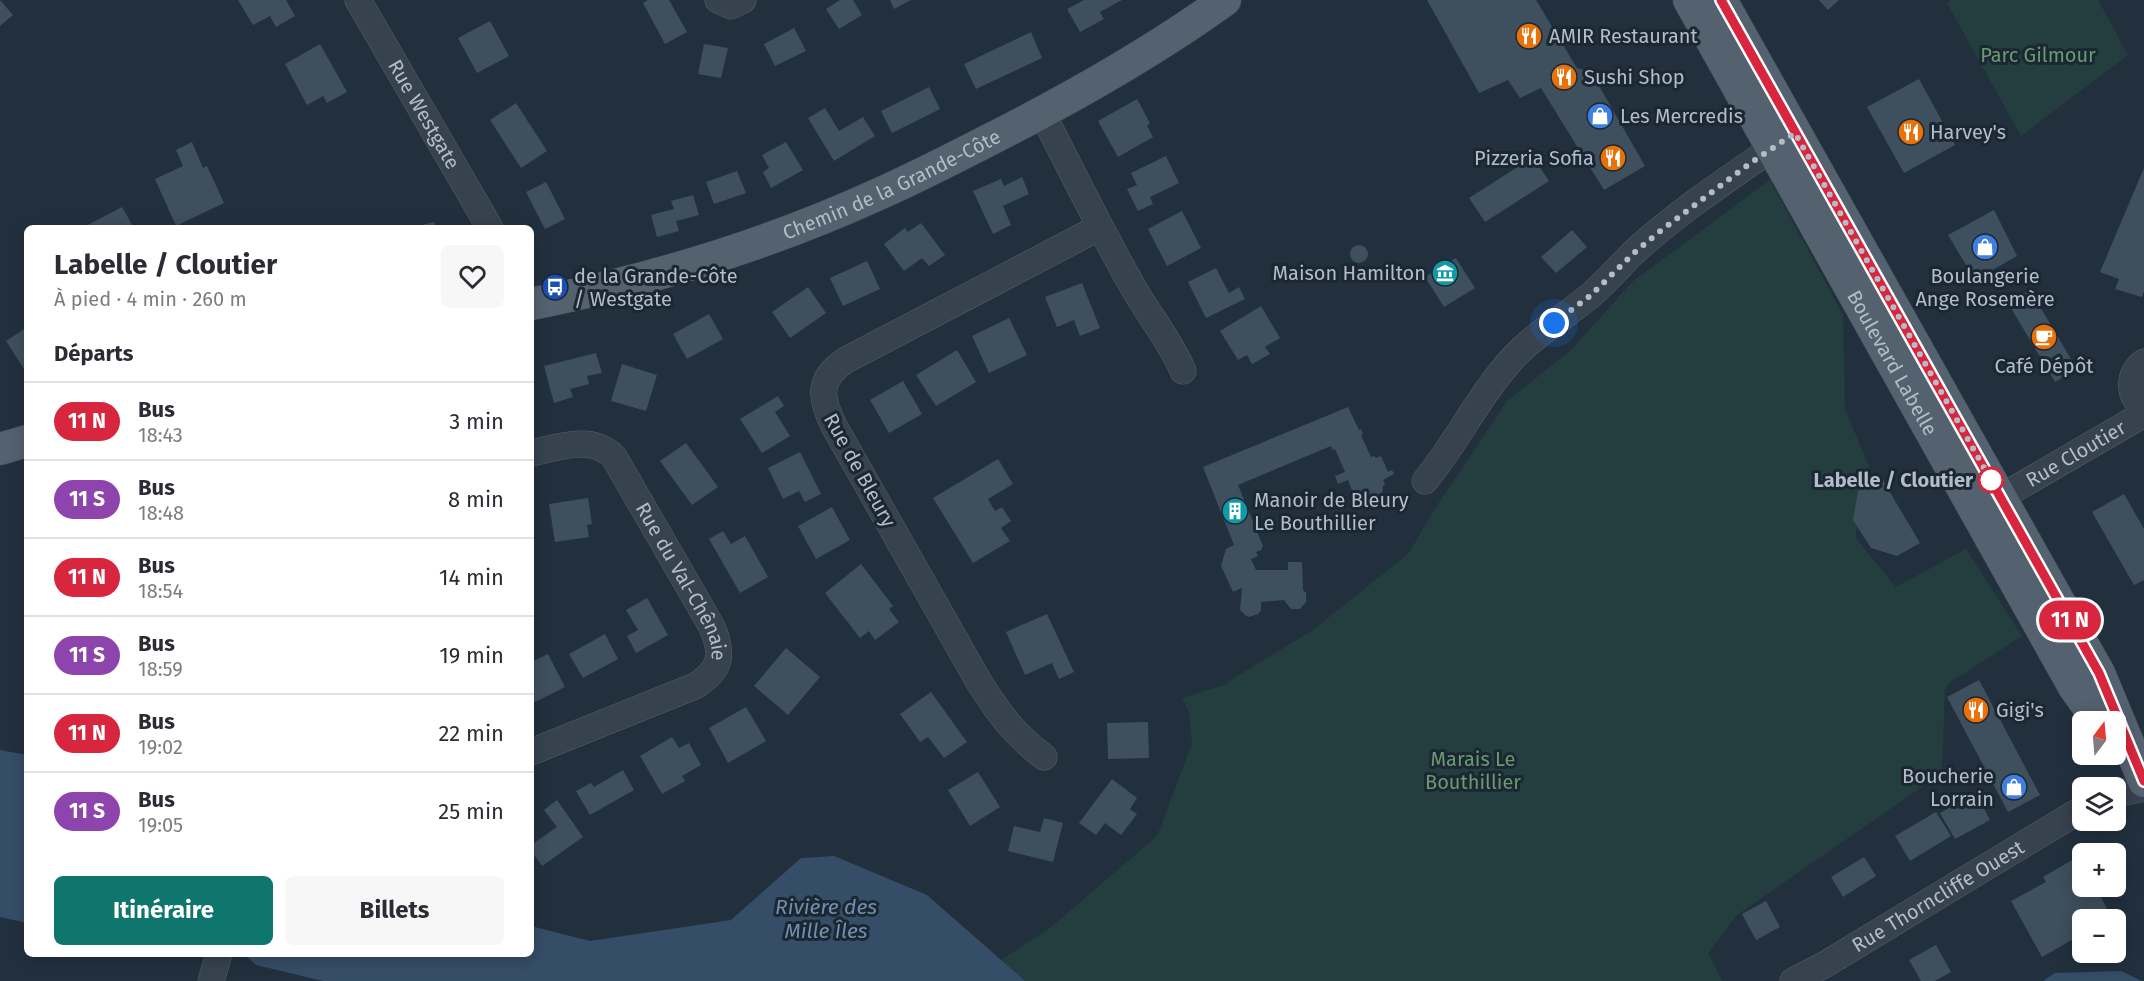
<!DOCTYPE html>
<html lang="fr">
<head>
<meta charset="utf-8">
<style>
  :root { --surface:#fff; --page:#f7f7f7; --text:#2b2b33; --muted:#7c7c81; --line:#e1e1e2; --accent:#0f766e }
  body { margin:0; font-family:"Fira Sans",sans-serif; background:var(--page); color:var(--text); height:100vh; display:flex; flex-direction:column; font-size:22px; white-space:nowrap }
  * { box-sizing:border-box; margin:0 }
  p { font-size:20px; color:var(--muted) }
  .icon { flex:none; width:33px; height:33px; fill:none; stroke:currentColor; stroke-width:2; stroke-linecap:round; stroke-linejoin:round }
  .map { position:relative; flex:1; overflow:hidden }
  .details { position:absolute; left:24px; top:225px; width:510px; height:732px; display:flex; flex-direction:column; background:var(--surface); border-radius:9px; box-shadow:0 3px 15px #0003 }
  .details>* { flex:none }
  .badge { padding:0 12px; border-radius:20px; font-size:21px; line-height:39px }
  .needle { width:39px; rotate:16deg }
  .controls { position:absolute; left:2072px; top:711px; display:grid; gap:12px }
  .controls a { display:grid; place-items:center; width:54px; height:54px; border-radius:9px; background:var(--surface); box-shadow:0 3px 15px #0003; font-size:30px }
  .you { position:absolute; width:30px; height:30px; margin:-15px; border:4px solid #fff; border-radius:50%; background:#1a73e8; box-shadow:0 0 0 9px #1a73e833 }
  .map>.badge { position:absolute; translate:-50% -50%; box-shadow:0 0 0 3px #fff }
  h2 { padding:0 30px; font-size:22px; line-height:54px }
  .round { display:grid; place-items:center; flex:none; width:63px; height:63px; border-radius:9px; background:var(--page) }
  .headline { display:flex; align-items:center; justify-content:space-between; height:102px; padding:0 30px }
  h1 { font-size:28px; font-weight:700; line-height:45px }
  .cta { display:flex; gap:12px; margin-top:auto; padding:12px 30px }
  .cta a { flex:1; height:69px; border-radius:9px; background:var(--accent); color:#fff; font-size:24px; font-weight:700; line-height:69px; text-align:center }
  .cta a+a { background:var(--page); color:var(--text) }
  ul { padding:0; list-style:none }
  li { display:flex; align-items:center; gap:18px; height:78px; padding:0 30px; border-top:2px solid var(--line) }
  li div { flex:1 }
  li b { display:block; font-size:22px }
  li em { font-style:normal }
  li .badge { min-width:66px; font-weight:700; text-align:center }
  .map>svg:first-child { display:block }
</style>
</head>
<body>
<div class="map">
<svg width="2144" height="981" viewBox="0 0 2144 981">
  <rect width="100%" height="100%" fill="#22303e"/>
  <path fill="#243e3f" d="M 1950,0 L 2098,0 L 2128,55 L 2021,136 L 1947,3 Z
    M 1770,180 L 1843,315 L 1845,409 L 1870,469 L 1855,537 L 1896,587 L 1966,549 L 2022,636 L 1949,683 L 1945,689 L 1942,773 L 1737,915 L 1708,953 L 1722,981 L 1025,981 L 1001,960 L 1049,929 L 1157,836 L 1192,744 L 1189,712 L 1182,698 L 1228,684 L 1229,681 L 1313,630 L 1409,553 L 1434,510 L 1507,401 L 1572,349 L 1632,282 Z"/>
  <path fill="#354d66" d="M 0,750 L 27,755 L 27,923 L 0,917 Z
    M 834,856 L 927,895 L 1025,981 L 323,981 L 256,965 L 244,954 L 531,954 L 531,926 L 590,941 L 731,920 L 801,858 Z
    M 2121,971 L 2142,981 L 2043,981 L 2055,973 Z"/>
  <path fill="#3e4f5d" d="M 0,0 L 13,15 L 0,26 Z
    M 238,0 L 286,0 L 295,16 L 276,27 L 270,16 L 253,25 Z
    M 648,0 L 669,0 L 687,32 L 665,44 L 643,3 Z
    M 840,0 L 853,0 L 862,15 L 839,29 L 826,9 Z
    M 890,0 L 911,0 L 894,9 Z
    M 1084,0 L 1122,0 L 1100,12 L 1104,19 L 1080,32 L 1067,9 Z
    M 1427,0 L 1536,0 L 1577,68 L 1591,72 L 1645,166 L 1604,190 L 1541,88 L 1520,98 L 1508,80 L 1479,93 Z
    M 1819,0 L 1839,0 L 1828,10 Z
    M 490,21 L 509,56 L 477,73 L 458,38 Z
    M 794,28 L 806,51 L 775,66 L 764,44 Z
    M 1031,32 L 1042,58 L 976,89 L 964,64 Z
    M 320,44 L 347,92 L 327,103 L 323,96 L 307,105 L 285,64 Z
    M 704,44 L 728,48 L 721,78 L 698,74 Z
    M 1919,79 L 1955,145 L 1904,173 L 1867,107 Z
    M 929,87 L 940,109 L 892,133 L 881,111 Z
    M 1137,99 L 1150,123 L 1147,126 L 1153,137 L 1118,157 L 1098,121 Z
    M 516,103 L 547,151 L 521,168 L 490,120 Z
    M 825,108 L 839,131 L 863,117 L 875,136 L 834,161 L 808,118 Z
    M 192,142 L 203,168 L 207,166 L 224,203 L 176,226 L 155,179 L 183,166 L 176,150 Z
    M 786,142 L 803,170 L 771,188 L 763,172 L 769,168 L 762,155 Z
    M 1166,156 L 1179,183 L 1150,197 L 1153,204 L 1138,211 L 1127,189 L 1137,185 L 1131,173 Z
    M 1533,157 L 1549,181 L 1485,222 L 1469,198 Z
    M 2144,168 L 2144,291 L 2142,297 L 2115,289 L 2119,279 L 2100,272 Z
    M 737,171 L 746,193 L 714,204 L 706,182 Z
    M 1022,177 L 1029,194 L 1003,206 L 1011,225 L 993,234 L 973,191 L 1001,179 L 1004,186 Z
    M 546,182 L 565,219 L 545,229 L 526,192 Z
    M 693,195 L 699,215 L 676,221 L 679,231 L 657,237 L 651,215 L 674,209 L 671,201 Z
    M 122,207 L 134,228 L 82,228 Z
    M 1994,210 L 2017,256 L 1975,280 L 1948,235 Z
    M 1182,211 L 1201,248 L 1167,266 L 1148,229 Z
    M 434,222 L 436,228 L 414,228 L 414,227 Z
    M 921,223 L 945,255 L 929,266 L 922,258 L 904,271 L 884,244 L 905,228 L 908,232 Z
    M 1572,230 L 1587,247 L 1556,273 L 1541,257 Z
    M1350 254a9 9 0 1 1 18 0a9 9 0 1 1-18 0Z
    M 1456,258 L 1475,288 L 1444,307 L 1425,277 Z
    M 867,261 L 880,289 L 843,306 L 830,278 Z
    M 1216,268 L 1229,293 L 1239,287 L 1245,299 L 1206,318 L 1188,282 Z
    M 1082,283 L 1100,328 L 1080,336 L 1074,320 L 1057,327 L 1045,297 Z
    M 808,287 L 826,313 L 790,338 L 772,312 Z
    M 2030,290 L 2077,369 L 2055,382 L 2008,303 Z
    M 1261,306 L 1280,338 L 1265,347 L 1270,354 L 1252,364 L 1247,355 L 1238,360 L 1220,331 Z
    M 709,314 L 723,339 L 687,359 L 673,334 Z
    M 1009,318 L 1027,355 L 989,373 L 972,336 Z
    M 27,327 L 27,367 L 24,369 L 6,341 Z
    M 957,350 L 976,382 L 936,406 L 916,375 Z
    M 596,353 L 602,373 L 587,376 L 589,384 L 570,389 L 573,397 L 554,403 L 544,366 Z
    M 622,364 L 657,375 L 646,411 L 611,401 Z
    M 903,381 L 922,414 L 889,433 L 870,400 Z
    M 778,396 L 784,406 L 775,412 L 790,436 L 762,453 L 740,419 Z
    M 1348,407 L 1359,430 L 1361,429 L 1363,434 L 1361,435 L 1371,457 L 1374,456 L 1376,458 L 1381,456 L 1388,472 L 1392,470 L 1394,474 L 1383,480 L 1385,484 L 1383,486 L 1382,495 L 1378,502 L 1369,505 L 1359,502 L 1355,499 L 1348,480 L 1338,484 L 1335,476 L 1345,472 L 1335,449 L 1332,450 L 1331,446 L 1238,485 L 1263,546 L 1261,550 L 1256,552 L 1258,556 L 1251,559 L 1256,570 L 1288,570 L 1288,562 L 1302,562 L 1303,590 L 1306,593 L 1306,602 L 1300,609 L 1291,609 L 1284,600 L 1261,602 L 1261,610 L 1258,614 L 1249,617 L 1246,616 L 1240,610 L 1242,588 L 1233,592 L 1221,566 L 1226,549 L 1234,545 L 1203,467 Z
    M 686,443 L 718,487 L 692,505 L 660,461 Z
    M 800,452 L 821,494 L 805,502 L 799,491 L 783,499 L 768,468 Z
    M 998,459 L 1013,484 L 988,499 L 995,511 L 1002,507 L 1011,521 L 1001,528 L 1010,541 L 973,563 L 933,498 Z
    M 1881,477 L 1920,543 L 1897,556 L 1871,548 L 1853,520 L 1858,491 Z
    M 2124,494 L 2144,529 L 2144,580 L 2134,585 L 2092,512 Z
    M 588,498 L 592,524 L 587,525 L 589,537 L 555,542 L 549,504 Z
    M 832,507 L 850,540 L 816,559 L 798,526 Z
    M 723,531 L 731,544 L 745,536 L 768,577 L 740,593 L 709,539 Z
    M 861,564 L 893,606 L 889,609 L 899,622 L 875,640 L 869,631 L 860,638 L 825,593 Z
    M 647,598 L 668,635 L 636,653 L 627,636 L 638,630 L 626,610 Z
    M 1047,614 L 1074,672 L 1059,679 L 1052,663 L 1025,675 L 1006,632 Z
    M 605,634 L 618,659 L 583,678 L 569,654 Z
    M 786,648 L 820,677 L 788,715 L 754,686 Z
    M 548,654 L 565,687 L 531,704 L 531,662 Z
    M 1979,680 L 2040,795 L 2008,812 L 1947,697 Z
    M 931,692 L 967,742 L 944,758 L 928,737 L 920,742 L 900,714 Z
    M 746,707 L 766,741 L 728,763 L 709,728 Z
    M 1148,722 L 1149,758 L 1108,759 L 1107,723 Z
    M 672,737 L 679,748 L 689,743 L 701,765 L 682,776 L 685,781 L 662,794 L 640,756 Z
    M 623,770 L 634,790 L 590,815 L 576,791 L 591,783 L 594,787 Z
    M 978,772 L 1000,807 L 970,826 L 948,790 Z
    M 1112,779 L 1137,798 L 1130,809 L 1137,814 L 1121,835 L 1105,823 L 1096,835 L 1079,823 Z
    M 1976,793 L 1990,820 L 1955,839 L 1940,813 Z
    M 557,800 L 583,837 L 542,866 L 531,851 L 531,845 L 557,827 L 544,810 Z
    M 1936,812 L 1951,836 L 1910,861 L 1895,836 Z
    M 1044,818 L 1063,823 L 1053,862 L 1008,851 L 1014,826 L 1040,832 Z
    M 2079,856 L 2082,862 L 2082,886 L 2095,886 L 2113,920 L 2082,920 L 2082,942 L 2080,943 L 2077,937 L 2042,957 L 2011,901 L 2046,882 L 2043,877 Z
    M 1864,857 L 1876,876 L 1843,897 L 1831,877 Z
    M 1766,901 L 1780,927 L 1756,940 L 1742,914 Z
    M 1936,945 L 1951,972 L 1935,981 L 1921,981 L 1909,960 Z"/>
  <g fill="none" stroke-linecap="round" stroke-linejoin="round">
    <defs>
      <g id="minor">
        <path id="s1" d="M 358,0 L 490,228"/>
        <path d="M 718,0 L 731,6 L 743,0"/>
        <path d="M 1042,113 C 1071,169 1098,225 1129,280 C 1146,312 1169,338 1183,371"/>
        <path d="M 2144,362 C 2127,375 2128,396 2144,408"/>
        <path id="s2" d="M 531,453 C 559,447 592,434 614,457 L 712,627 C 724,655 721,670 695,686 L 531,752"/>
        <path d="M 1425,481 C 1457,442 1479,395 1513,358 C 1536,333 1565,317 1591,295 C 1606,282 1619,267 1633,253 C 1680,210 1735,174 1787,138"/>
        <path id="s3" d="M 1984,507 L 2137,418 L 2144,411"/>
        <path d="M 1044,757 C 1013,733 1000,715 979,682 L 834,426 C 820,398 817,379 846,360 L 1100,227"/>
        <path d="M 2115,794 L 2144,788"/>
        <path d="M 211,981 L 219,954"/>
        <path id="s4" d="M 1793,981 L 1824,965 L 2082,809"/>
      </g>
      <g id="major">
        <path id="s5" d="M 1689,0 L 2074,687 L 2099,722"/>
        <path d="M 1721,0 L 2099,673 L 2144,781"/>
        <path id="s6" d="M 531,304 C 651,280 770,244 881,193 C 917,177 952,159 987,141 C 1070,99 1150,54 1225,0"/>
        <path d="M 0,449 L 27,441"/>
      </g>
    </defs>
    <use href="#minor" stroke="#54606b" stroke-width="27"/>
    <use href="#major" stroke="#3f4b56" stroke-width="33"/>
    <use href="#minor" stroke="#36424e" stroke-width="26"/>
    <use href="#major" stroke="#54616e" stroke-width="32"/>
  </g>
  <g fill="none" stroke-linecap="round" stroke-linejoin="round">
    <defs>
      <path id="line" d="M 1721,0 L 2099,673 L 2144,781"/>
    </defs>
    <use href="#line" stroke="#fff" stroke-width="14"/>
    <use href="#line" stroke="#d7263d" stroke-width="9"/>
    <path stroke="#b2bdc9" stroke-width="6" stroke-dasharray="0 10.8" d="M 1554,323 L 1590,296 L 1634,253 L 1659,232 L 1752,162 L 1795,133 L 1992,482 L 1991,480"/>
  </g>
  <defs>
    <symbol id="restaurant-disc" viewBox="-11 -11 22 22"><circle r="9.5" fill="#e8710a" stroke="#1b2732"/><path d="M-5-6h1v4h1v-4h1v4h1v-4h1v5L-1.5 .5V6h-2V.5L-5-1ZM5-6V6H3V1.5H1.5Q1.5-4 5-6Z" fill="#fff"/></symbol>
    <symbol id="shop-disc" viewBox="-11 -11 22 22"><circle r="9.5" fill="#3f7fe0" stroke="#1b2732"/><path d="M-5-2.5h2.3a2.7 3.5 0 0 1 5.4 0H5L5.5 6h-11ZM-1.5-2.5h3a1.5 2.3 0 0 0-3 0Z" fill="#fff"/></symbol>
    <symbol id="museum-disc" viewBox="-11 -11 22 22"><circle r="9.5" fill="#0f9aa8" stroke="#1b2732"/><path d="M0-6L6-3V-2H-6V-3ZM-5-1h2V3h-2ZM-1-1h2V3h-2ZM3-1h2V3H3ZM-6 4H6V6H-6Z" fill="#fff"/></symbol>
    <symbol id="bus-disc" viewBox="-11 -11 22 22"><circle r="9.5" fill="#1a4fb4" stroke="#1b2732"/><path d="M-5-6H5V4H4V6H2V4H-2V6H-4V4H-5ZM-3.5-4V0h7V-4ZM-3.5 1.2v1.5H-2V1.2ZM2 1.2v1.5H3.5V1.2Z" fill="#fff"/></symbol>
    <symbol id="cafe-disc" viewBox="-11 -11 22 22"><circle r="9.5" fill="#e8710a" stroke="#1b2732"/><path d="M-5.5-4.5H6V0H3Q3 3.5 0 3.5H-2.5Q-5.5 3.5-5.5 0ZM3-3.2v2h1.7v-2ZM-6 4.5H4V6H-6Z" fill="#fff"/></symbol>
    <symbol id="building-disc" viewBox="-11 -11 22 22"><circle r="9.5" fill="#0f9aa8" stroke="#1b2732"/><path d="M-4-6H4V6H1V3H-1V6H-4ZM-2.5-4.3h1.7v1.8h-1.7ZM.8-4.3h1.7v1.8H.8ZM-2.5-1h1.7V.8h-1.7ZM.8-1h1.7V.8H.8Z" fill="#fff"/></symbol>
  </defs>
  <g fill-rule="evenodd">
    <use href="#restaurant-disc" x="1514" y="21" width="30" height="30"/>
    <use href="#restaurant-disc" x="1549" y="62" width="30" height="30"/>
    <use href="#shop-disc" x="1585" y="101" width="30" height="30"/>
    <use href="#restaurant-disc" x="1896" y="117" width="30" height="30"/>
    <use href="#restaurant-disc" x="1598" y="143" width="30" height="30"/>
    <use href="#shop-disc" x="1970" y="232" width="30" height="30"/>
    <use href="#museum-disc" x="1430" y="258" width="30" height="30"/>
    <use href="#bus-disc" x="540" y="272" width="30" height="30"/>
    <use href="#cafe-disc" x="2029" y="322" width="30" height="30"/>
    <use href="#building-disc" x="1220" y="496" width="30" height="30"/>
    <use href="#restaurant-disc" x="1961" y="695" width="30" height="30"/>
    <use href="#shop-disc" x="1999" y="772" width="30" height="30"/>
  </g>
  <circle fill="#fff" stroke="#d7263d" stroke-width="3" cx="1991" cy="480" r="12"/>
  <g text-anchor="middle" stroke-width="6" stroke-linejoin="round" paint-order="stroke">
    <g font-size="20" fill="#b2bdc9" stroke="#1b2732" text-anchor="start">
      <text x="1549" y="43">AMIR Restaurant</text>
      <text x="1584" y="84">Sushi Shop</text>
      <text x="1620" y="123">Les Mercredis</text>
      <text x="1930" y="139">Harvey's</text>
      <text x="1594" y="165" text-anchor="end">Pizzeria Sofia</text>
      <text x="1426" y="280" text-anchor="end">Maison Hamilton</text>
      <text x="574" y="283">de la Grande-Côte<tspan x="574" dy="23">/ Westgate</tspan></text>
      <text x="1985" y="283" text-anchor="middle">Boulangerie<tspan x="1985" dy="23">Ange Rosemère</tspan></text>
      <text x="2044" y="373" text-anchor="middle">Café Dépôt</text>
      <text x="1254" y="507">Manoir de Bleury<tspan x="1254" dy="23">Le Bouthillier</tspan></text>
      <text x="1996" y="717">Gigi's</text>
      <text x="1994" y="783" text-anchor="end">Boucherie<tspan x="1994" dy="23">Lorrain</tspan></text>
    </g>
    <g font-size="20" fill="#689b6f" stroke="#1b2732">
      <text x="2038" y="62">Parc Gilmour</text>
      <text x="1473" y="766">Marais Le<tspan x="1473" dy="23">Bouthillier</tspan></text>
    </g>
    <g font-size="20" fill="#b2bdc9" stroke="#1b2732">
      <text dy="7" stroke="none"><textPath href="#s1" startOffset="132">Rue Westgate</textPath></text>
      <text dy="7" stroke="none"><textPath href="#s6" startOffset="381">Chemin de la Grande-Côte</textPath></text>
      <text dy="7" stroke="none"><textPath href="#s5" startOffset="416">Boulevard Labelle</textPath></text>
      <text dy="7" stroke="none"><textPath href="#s3" startOffset="106">Rue Cloutier</textPath></text>
      <text transform="translate(860 470) rotate(61)" y="7">Rue de Bleury</text>
      <text dy="7" stroke="none"><textPath href="#s2" startOffset="230">Rue du Val-Chênaie</textPath></text>
      <text dy="7" stroke="none"><textPath href="#s4" startOffset="168">Rue Thorncliffe Ouest</textPath></text>
    </g>
    <g font-size="20" font-weight="bold" fill="#b2bdc9" stroke="#1b2732" text-anchor="end">
      <text x="1973" y="487">Labelle / Cloutier</text>
    </g>
    <g font-size="21" font-style="italic" fill="#7090ae" stroke="#1b2732">
      <text x="826" y="914">Rivière des<tspan x="826" dy="24">Mille Îles</tspan></text>
    </g>
  </g>
</svg>
<div class="controls">
<a><svg class="needle" viewBox="-14 -14 28 28"><path d="M0-13l5 13h-10z" fill="#e53935"/><path d="M0 13l5-13h-10z" fill="#7c7c81"/></svg></a>
<a><svg class="icon" aria-label="layers" viewBox="0 0 24 24"><path d="M12 4l9 5-9 5-9-5zM3 14l9 5 9-5"/></svg></a>
<a>+</a>
<a>−</a>
</div>
<div class="you" style="left:1554px;top:323px"></div>
<b class="badge" style="left:2070px;top:620px;background:#d7263d;color:#fff">11 N</b>
<section class="details">
<div class="headline"><div><h1>Labelle / Cloutier</h1><p>À pied · 4 min · 260 m</p></div><a class="round"><svg class="icon" aria-label="heart" viewBox="0 0 24 24"><path d="M12 20l-8-8c-3-5 5-10 8-4 3-6 11-1 8 4z"/></svg></a></div>
<h2>Départs</h2>
<ul>
<li><span class="badge" style="background:#d7263d;color:#fff">11 N</span><div><b>Bus</b><p>18:43</p></div><em>3 min</em></li>
<li><span class="badge" style="background:#8e44ad;color:#fff">11 S</span><div><b>Bus</b><p>18:48</p></div><em>8 min</em></li>
<li><span class="badge" style="background:#d7263d;color:#fff">11 N</span><div><b>Bus</b><p>18:54</p></div><em>14 min</em></li>
<li><span class="badge" style="background:#8e44ad;color:#fff">11 S</span><div><b>Bus</b><p>18:59</p></div><em>19 min</em></li>
<li><span class="badge" style="background:#d7263d;color:#fff">11 N</span><div><b>Bus</b><p>19:02</p></div><em>22 min</em></li>
<li><span class="badge" style="background:#8e44ad;color:#fff">11 S</span><div><b>Bus</b><p>19:05</p></div><em>25 min</em></li>
</ul>
<div class="cta"><a>Itinéraire</a><a>Billets</a></div>
</section>
</div>
</body>
</html>
